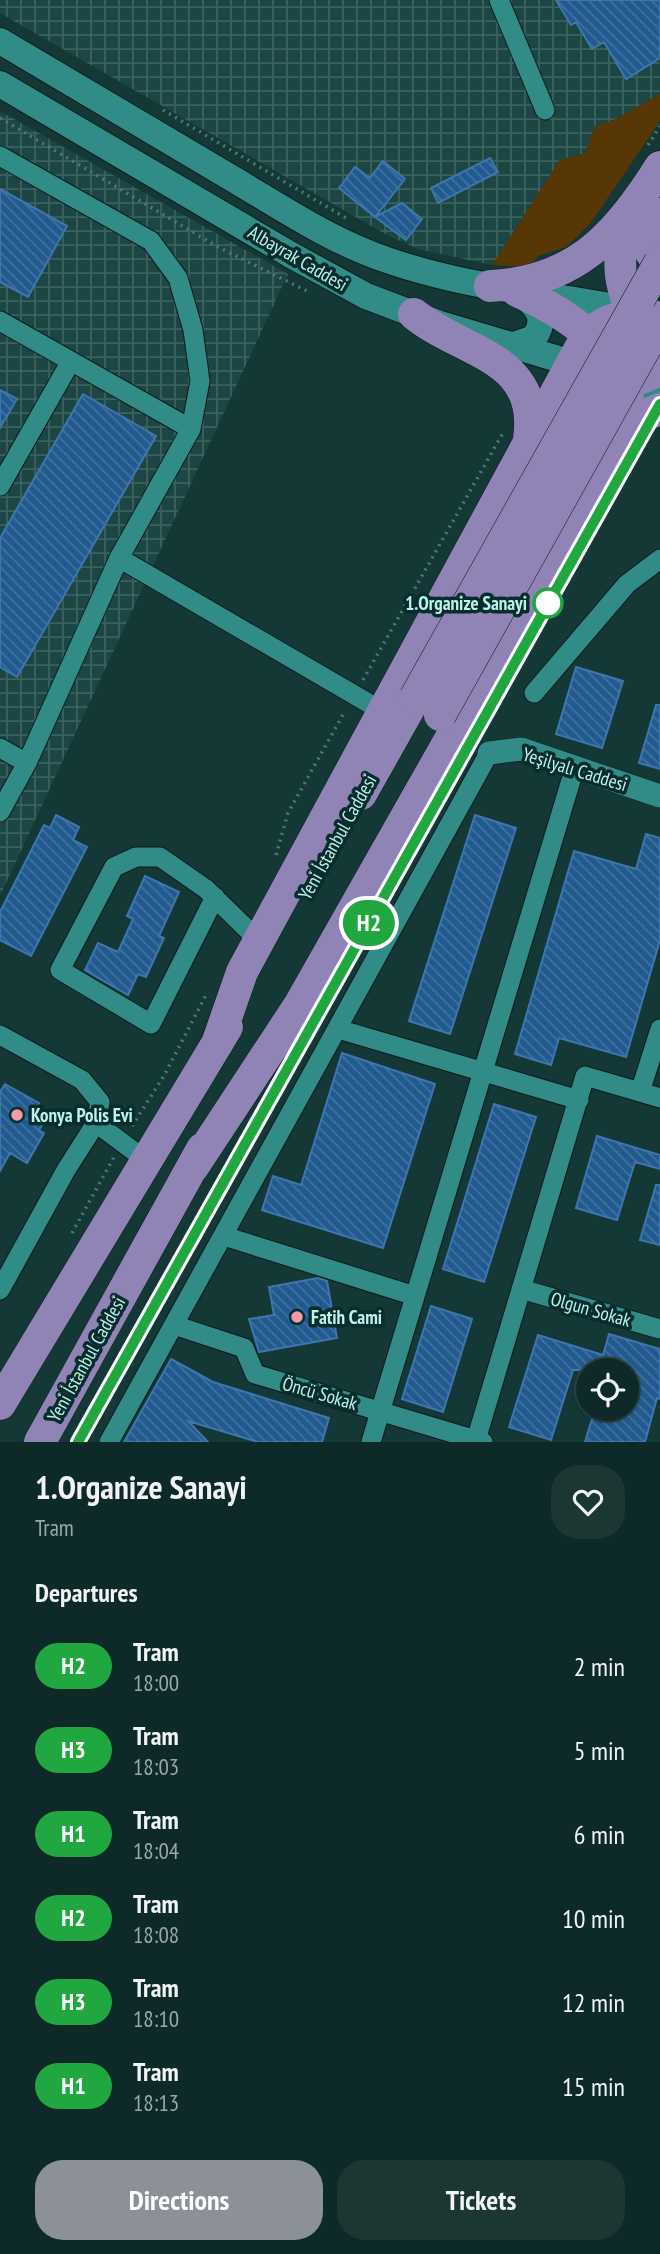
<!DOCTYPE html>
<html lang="en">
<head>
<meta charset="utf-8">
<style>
  :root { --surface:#0e2a28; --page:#1c3634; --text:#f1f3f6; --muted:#9ba7a8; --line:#2e4645; --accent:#8c9099 }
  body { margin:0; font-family:"PT Sans Narrow",sans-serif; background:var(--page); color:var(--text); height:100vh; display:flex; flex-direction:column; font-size:26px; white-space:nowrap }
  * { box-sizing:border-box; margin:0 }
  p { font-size:23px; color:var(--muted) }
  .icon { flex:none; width:38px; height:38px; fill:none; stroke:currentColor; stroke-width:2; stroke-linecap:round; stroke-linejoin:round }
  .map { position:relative; height:1442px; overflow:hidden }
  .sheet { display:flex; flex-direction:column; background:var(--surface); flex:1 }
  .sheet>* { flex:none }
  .badge { padding:0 14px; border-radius:23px; font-size:24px; line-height:46px }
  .buttons { position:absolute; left:576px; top:1358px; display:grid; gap:14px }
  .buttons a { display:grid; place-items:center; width:63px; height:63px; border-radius:50%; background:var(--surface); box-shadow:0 2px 5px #0004,0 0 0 2px var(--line); font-size:35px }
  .map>.badge { position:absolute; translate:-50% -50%; box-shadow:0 0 0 4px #fff }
  h2 { padding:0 35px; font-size:26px; line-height:63px }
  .round { display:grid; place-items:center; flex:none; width:74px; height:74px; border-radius:28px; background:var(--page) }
  .overview { display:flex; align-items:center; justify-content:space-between; height:119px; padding:0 35px }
  h1 { font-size:33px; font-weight:700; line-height:52px }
  .primary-button { display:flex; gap:14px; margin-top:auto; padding:14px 35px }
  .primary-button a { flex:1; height:80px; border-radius:28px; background:var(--accent); color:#fff; font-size:28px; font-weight:700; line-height:80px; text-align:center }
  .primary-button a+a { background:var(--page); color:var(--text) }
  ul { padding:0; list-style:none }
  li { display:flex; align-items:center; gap:21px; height:84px; padding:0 35px }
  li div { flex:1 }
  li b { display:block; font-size:26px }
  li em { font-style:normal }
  li .badge { min-width:77px; font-weight:700; text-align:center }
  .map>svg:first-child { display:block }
</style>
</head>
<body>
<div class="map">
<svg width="660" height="1442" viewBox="0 0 660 1442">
  <defs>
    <pattern id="industrial-grid" width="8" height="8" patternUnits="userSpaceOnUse" patternTransform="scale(1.75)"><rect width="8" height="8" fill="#1c4643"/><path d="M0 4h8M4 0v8" fill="none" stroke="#3b615e"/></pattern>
    <pattern id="building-back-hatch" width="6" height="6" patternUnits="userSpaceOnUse" patternTransform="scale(1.75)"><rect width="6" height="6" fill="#225a8f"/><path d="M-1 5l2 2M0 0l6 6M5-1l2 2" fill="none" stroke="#40729f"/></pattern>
  </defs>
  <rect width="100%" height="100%" fill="#133836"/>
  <path fill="url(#industrial-grid)" d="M 0,0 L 660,0 L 660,94 L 616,119 L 595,126 L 585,153 L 560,160 L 492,265 L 418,249 L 387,235 L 0,13 Z
    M 0,111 L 288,274 L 0,896 Z"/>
  <path fill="#583707" d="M 660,94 L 660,121 L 590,224 L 566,247 L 538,256 L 530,267 L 492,265 L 560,160 L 585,153 L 595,126 L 616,119 Z"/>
  <path fill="url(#building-back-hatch)" stroke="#3e76ad" stroke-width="2" d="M 556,0 L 660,0 L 660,58 L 626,79 L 604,42 L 592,49 L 576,22 L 571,25 Z
    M 490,158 L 498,172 L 438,203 L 431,188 Z
    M 383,161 L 405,179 L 375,217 L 339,188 L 355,167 L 370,178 Z
    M 0,189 L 67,226 L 28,297 L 0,282 Z
    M 402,203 L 422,219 L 406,240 L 375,217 Z
    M 0,390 L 17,399 L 0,428 Z
    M 83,394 L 156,436 L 17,677 L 0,667 L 0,538 Z
    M 576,667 L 623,681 L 602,748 L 556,734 Z
    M 656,705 L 660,705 L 660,769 L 639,763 Z
    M 56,815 L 79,827 L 73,840 L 87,847 L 31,956 L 0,940 L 0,912 L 44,825 L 50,828 Z
    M 475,815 L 516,828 L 450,1034 L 409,1021 Z
    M 646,834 L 660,838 L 660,940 L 626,1057 L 559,1038 L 551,1065 L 515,1054 L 574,851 L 636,869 Z
    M 145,876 L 179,892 L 159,936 L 164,938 L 146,977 L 138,974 L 128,995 L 85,970 L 98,943 L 118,952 L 133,919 L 127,916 Z
    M 342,1053 L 435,1084 L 383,1248 L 262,1210 L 273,1176 L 301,1185 Z
    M 5,1084 L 39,1103 L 36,1108 L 48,1115 L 39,1130 L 44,1133 L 27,1163 L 10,1153 L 0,1171 L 0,1092 Z
    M 494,1104 L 536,1117 L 484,1282 L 443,1269 Z
    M 597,1136 L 660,1155 L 660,1169 L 635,1162 L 617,1220 L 576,1208 Z
    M 656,1185 L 660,1185 L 660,1245 L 640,1240 Z
    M 318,1278 L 327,1281 L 337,1338 L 259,1352 L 249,1319 L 274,1315 L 269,1287 Z
    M 431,1306 L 472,1319 L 443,1412 L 402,1399 Z
    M 609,1334 L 660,1349 L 660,1399 L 657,1398 L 645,1442 L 585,1442 L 595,1409 L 626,1416 L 626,1370 L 573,1370 L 551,1440 L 509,1427 L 538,1335 L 603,1355 Z
    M 171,1359 L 213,1382 L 329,1418 L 322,1442 L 258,1442 L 188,1421 L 208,1442 L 124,1442 Z"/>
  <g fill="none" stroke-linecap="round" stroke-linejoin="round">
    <defs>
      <path id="minor" d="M 499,0 L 545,110
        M 0,156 L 151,241 L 178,278 L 193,330 L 200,381 L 191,429 L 119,558 L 27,763 L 0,812
        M 0,321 L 191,429
        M 0,486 L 71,361
        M 119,558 L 382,711
        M 534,693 L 627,584 L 660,559
        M 0,748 L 27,763
        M 215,897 L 151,1024 L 60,970 L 114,867 L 136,857 L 160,857 L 206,889 L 259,941
        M 338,1029 L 579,1100
        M 0,1035 L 82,1080 L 100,1102 L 96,1123 L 147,1161
        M 640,1092 L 660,1029
        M 224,1236 L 415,1296
        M 521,1289 L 660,1329
        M 0,1290 L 66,1170 L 96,1123
        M 174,1325 L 244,1348 L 255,1374 L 483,1442
        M 476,1440 L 585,1076 L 660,1098
        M 109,1442 L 489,753
        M 371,1442 L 575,767"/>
      <path id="tertiary" d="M 489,753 L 521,749 L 660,796"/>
      <path id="secondary" d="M 0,41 C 76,86 152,131 228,176 C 279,206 330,241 387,260 C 469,289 556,294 641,312
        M 0,84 L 291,255 L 366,296 L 440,324 L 660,389
        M 514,345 L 534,338 C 547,319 539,308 522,295"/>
      <path id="trunk" d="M 633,212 C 613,253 616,295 646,329
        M 660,214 C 650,230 642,249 660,263
        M 490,286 C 575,282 617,236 660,167
        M 414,314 C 463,354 541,356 529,439
        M 622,378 L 642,378 L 660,370
        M 626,429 L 638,418 L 660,409
        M 361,794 L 415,698
        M 217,1044 L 242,972 L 580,348 C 597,320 619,314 651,315
        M 193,1167 L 300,1004 L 626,429 C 643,361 569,314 517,291
        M 0,1404 L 227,1027
        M 40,1442 L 202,1149"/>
    </defs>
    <use href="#minor" stroke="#0d1c1b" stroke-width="21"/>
    <use href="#tertiary" stroke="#0d1c1b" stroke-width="24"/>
    <use href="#secondary" stroke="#0d1c1b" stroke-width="28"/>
    <use href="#trunk" stroke="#0d1c1b" stroke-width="33"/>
    <path stroke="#4f7976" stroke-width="3.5" stroke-dasharray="2 5" stroke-linecap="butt" d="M 163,110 L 346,218
      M 0,118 L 218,247 L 309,292
      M 648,145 L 660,126
      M 363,680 L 504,431
      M 276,855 L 288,813 L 345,711
      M 132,1126 L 165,1074 L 207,993
      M 72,1233 L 114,1157"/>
    <use href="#minor" stroke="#318b86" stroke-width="19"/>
    <use href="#tertiary" stroke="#318b86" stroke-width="23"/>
    <use href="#secondary" stroke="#318b86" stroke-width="26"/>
    <use href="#trunk" stroke="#9084b6" stroke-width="32"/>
    <path stroke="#aadcd7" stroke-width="2" d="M 78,1442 L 660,404"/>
    <defs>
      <path id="trunk-bridge" d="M 415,698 L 660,262
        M 440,715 L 660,321"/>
    </defs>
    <use href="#trunk-bridge" stroke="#0d1c1b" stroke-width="33" stroke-linecap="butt"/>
    <use href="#trunk-bridge" stroke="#9084b6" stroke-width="32"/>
  </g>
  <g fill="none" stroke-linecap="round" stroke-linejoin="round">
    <defs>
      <path id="line" d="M 78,1442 L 660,404"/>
    </defs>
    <use href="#line" stroke="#fff" stroke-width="16"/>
    <use href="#line" stroke="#21a73f" stroke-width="10"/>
  </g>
  <circle fill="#fff" stroke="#21a73f" stroke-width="3.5" cx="548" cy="603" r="14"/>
  <g fill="#f39aa7" stroke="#072e2c" stroke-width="2.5">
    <circle cx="17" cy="1115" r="7"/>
    <circle cx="297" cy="1317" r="7"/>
  </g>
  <g text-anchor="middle" stroke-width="7" stroke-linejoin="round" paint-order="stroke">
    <g font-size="19" fill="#bdf1ec" stroke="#072e2c">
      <text transform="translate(298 258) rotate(30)" y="7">Albayrak Caddesi</text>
      <text transform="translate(575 769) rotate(17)" y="7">Yeşilyalı Caddesi</text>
      <text transform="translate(337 837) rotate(-61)" y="7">Yeni İstanbul Caddesi</text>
      <text transform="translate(591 1309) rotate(16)" y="7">Olgun Sokak</text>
      <text transform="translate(86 1359) rotate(-61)" y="7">Yeni İstanbul Caddesi</text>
      <text transform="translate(320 1393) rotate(16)" y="7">Öncü Sokak</text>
    </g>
    <g font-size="19" font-weight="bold" fill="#bdf1ec" stroke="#072e2c" text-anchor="end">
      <text x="527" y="610">1.Organize Sanayi</text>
    </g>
    <g font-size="19" font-weight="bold" fill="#bdf1ec" stroke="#072e2c" text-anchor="start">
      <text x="31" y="1122">Konya Polis Evi</text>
      <text x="311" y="1324">Fatih Cami</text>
    </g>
  </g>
</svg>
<div class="buttons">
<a><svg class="icon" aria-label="locate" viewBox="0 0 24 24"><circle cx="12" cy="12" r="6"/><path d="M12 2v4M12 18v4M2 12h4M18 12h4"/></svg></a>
</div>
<b class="badge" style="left:369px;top:923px;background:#21a73f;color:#fff">H2</b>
</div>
<section class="sheet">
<div class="overview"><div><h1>1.Organize Sanayi</h1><p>Tram</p></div><a class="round"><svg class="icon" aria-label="heart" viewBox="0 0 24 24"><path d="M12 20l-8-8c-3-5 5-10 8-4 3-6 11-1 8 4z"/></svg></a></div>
<h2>Departures</h2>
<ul>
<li><span class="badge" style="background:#21a73f;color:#fff">H2</span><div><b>Tram</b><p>18:00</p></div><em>2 min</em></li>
<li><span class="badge" style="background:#21a73f;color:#fff">H3</span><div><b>Tram</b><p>18:03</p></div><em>5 min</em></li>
<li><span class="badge" style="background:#21a73f;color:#fff">H1</span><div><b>Tram</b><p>18:04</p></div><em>6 min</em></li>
<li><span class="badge" style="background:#21a73f;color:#fff">H2</span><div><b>Tram</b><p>18:08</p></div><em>10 min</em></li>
<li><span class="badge" style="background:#21a73f;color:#fff">H3</span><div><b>Tram</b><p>18:10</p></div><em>12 min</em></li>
<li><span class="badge" style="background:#21a73f;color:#fff">H1</span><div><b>Tram</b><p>18:13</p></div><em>15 min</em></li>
</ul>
<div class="primary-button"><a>Directions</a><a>Tickets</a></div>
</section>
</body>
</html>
